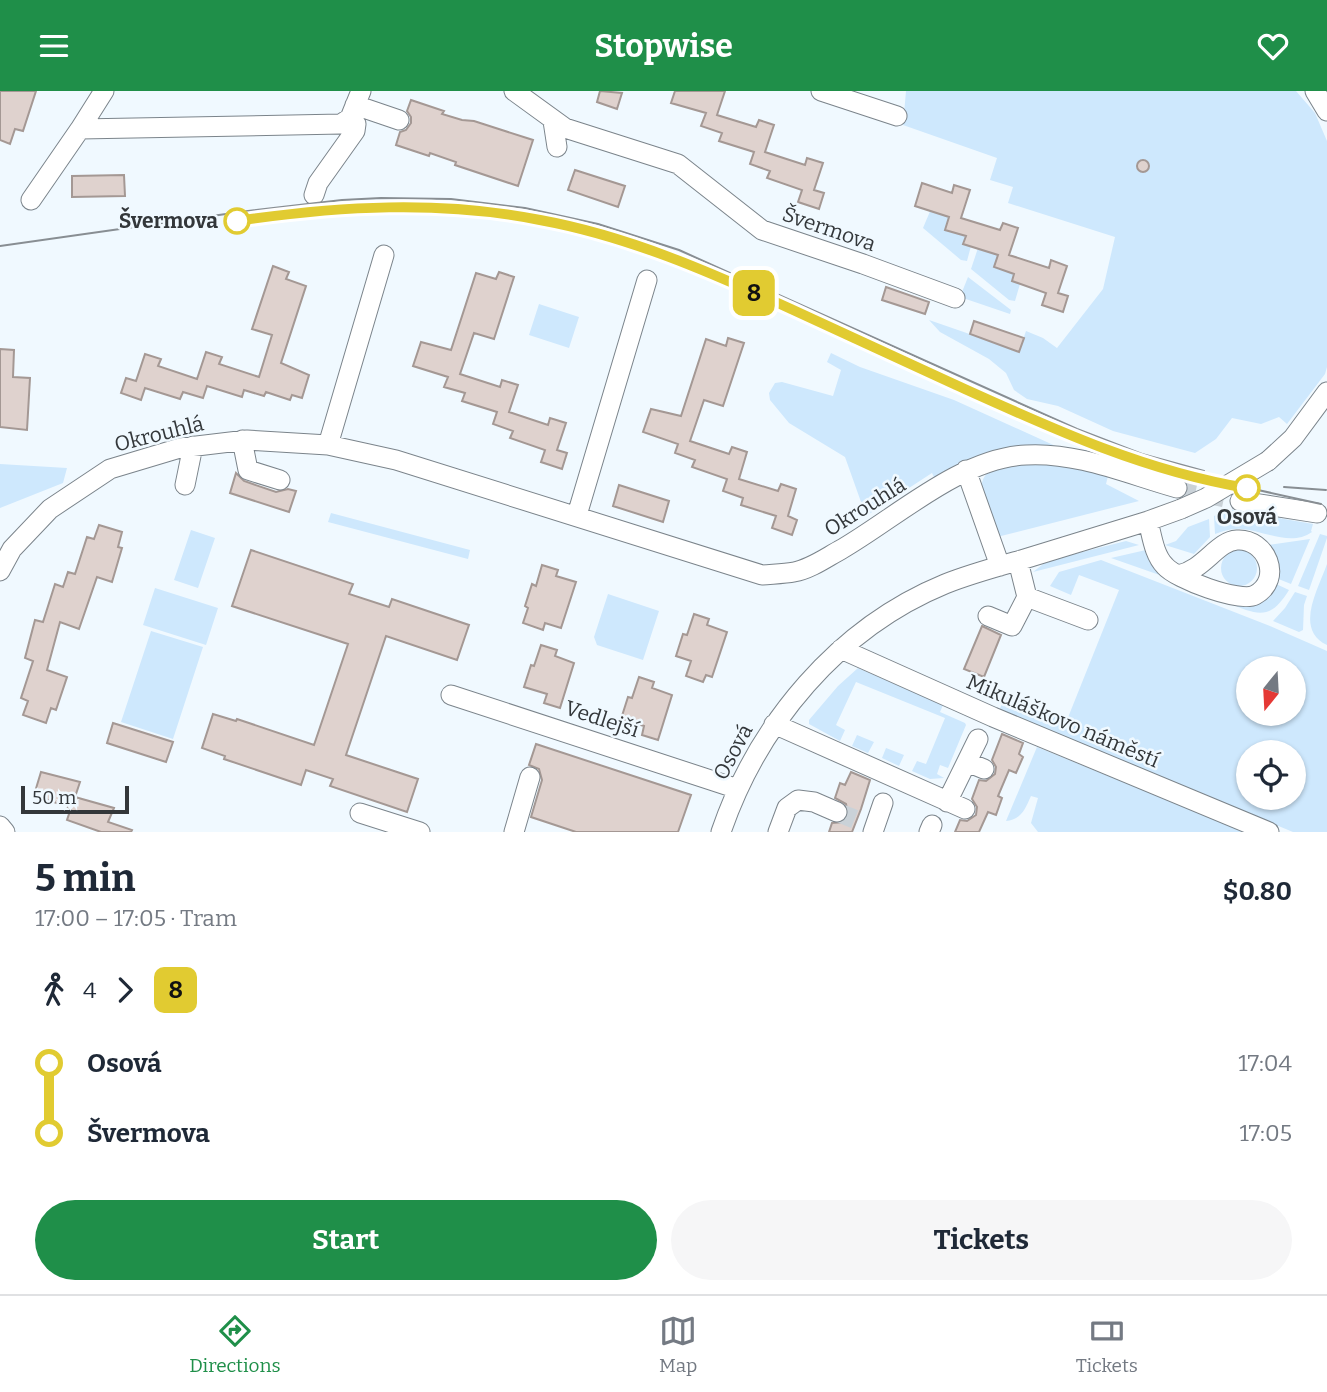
<!DOCTYPE html>
<html lang="en">
<head>
<meta charset="utf-8">
<style>
  :root { --surface:#fff; --page:#f6f6f7; --text:#1f2937; --muted:#747a83; --line:#e0e1e3; --accent:#1f8f49 }
  body { margin:0; font-family:Bitter,serif; background:var(--page); color:var(--text); height:100vh; display:flex; flex-direction:column; font-size:26px; white-space:nowrap }
  * { box-sizing:border-box; margin:0 }
  p { font-size:23px; color:var(--muted) }
  .icon { flex:none; width:38px; height:38px; fill:none; stroke:currentColor; stroke-width:2; stroke-linecap:round; stroke-linejoin:round }
  .map { position:relative; height:741px; overflow:hidden }
  .side { display:flex; flex-direction:column; background:var(--surface); flex:1 }
  .side>* { flex:none }
  .badge { padding:0 14px; border-radius:10px; font-size:24px; line-height:46px }
  .needle { width:46px; rotate:198deg }
  .fabs { position:absolute; left:1236px; top:565px; display:grid; gap:14px }
  .fabs a { display:grid; place-items:center; width:70px; height:70px; border-radius:50%; background:var(--surface); box-shadow:0 2px 5px #0004; font-size:35px }
  .scale { position:absolute; left:21px; bottom:18px; width:108px; box-sizing:border-box; padding-left:7px; border:4px solid #33373a; border-top:0; font-size:19px; line-height:24px; white-space:nowrap; color:#33373a; -webkit-text-stroke:5px #f0f9ff; paint-order:stroke }
  .map>.badge { position:absolute; translate:-50% -50%; box-shadow:0 0 0 4px #fff }
  .legs { display:flex; align-items:center; gap:10px; height:77px; padding:0 35px; font-size:23px }
  .legs p { margin-inline-start:auto }
  .summary { display:flex; align-items:center; justify-content:space-between; height:119px; padding:0 35px }
  h1 { font-size:38px; font-weight:700; line-height:52px }
  .cta { display:flex; gap:14px; margin-top:auto; padding:14px 35px }
  .cta a { flex:1; height:80px; border-radius:42px; background:var(--accent); color:#fff; font-size:28px; font-weight:700; line-height:80px; text-align:center }
  .cta a+a { background:var(--page); color:var(--text) }
  ul { padding:0 35px; list-style:none }
  li { display:flex; align-items:center; gap:24px; height:70px; font-size:26px }
  li i { display:grid; place-items:center; width:10px; height:100%; margin:0 9px; background:currentColor }
  li i::after { content:''; width:18px; height:18px; margin:-9px; border:5px solid; border-radius:50%; background:var(--surface) }
  li p { margin-inline-start:auto }
  li:first-child i { background:linear-gradient(#0000 50%,currentColor 0) }
  li:last-child i { background:linear-gradient(currentColor 50%,#0000 0) }
  header { display:flex; justify-content:space-between; align-items:center; height:91px; padding:0 35px; background:var(--accent); color:#fff; font-size:32px; font-weight:700 }
  .tab-bar { display:flex; justify-content:space-around; align-items:center; height:98px; border-top:2px solid var(--line); background:var(--surface); font-size:19px; color:var(--muted) }
  .tab-bar a { display:grid; justify-items:center; gap:4px }
  .tab-bar .on { color:var(--accent) }
  .map>svg:first-child { display:block }
</style>
</head>
<body>
<header><svg class="icon" aria-label="menu" viewBox="0 0 24 24"><path d="M4 6h16M4 12h16M4 18h16"/></svg>Stopwise<svg class="icon" aria-label="heart" viewBox="0 0 24 24"><path d="M12 20l-8-8c-3-5 5-10 8-4 3-6 11-1 8 4z"/></svg></header>
<div class="map">
<svg width="1327" height="741" viewBox="0 0 1327 741">
  <rect width="100%" height="100%" fill="#f0f9ff"/>
  <path fill="#cee8fd" fill-rule="evenodd" d="M 906,0 L 1296,0 L 1315,22 L 1327,50 L 1327,276 L 1325,283 L 1287,333 L 1279,326 L 1261,333 L 1232,327 L 1216,348 L 1195,362 L 1113,340 L 1058,315 L 1027,308 L 1014,299 L 1006,282 L 989,268 L 940,241 L 929,229 L 1019,260 L 1026,240 L 1043,247 L 1057,257 L 1103,198 L 1115,146 L 1008,112 L 1013,96 L 990,89 L 997,67 L 903,34 Z
    M 931,118 L 950,124 L 945,139 L 966,145 L 963,153 L 971,155 L 967,170 L 961,169 L 923,137 Z
    M 978,157 L 999,161 L 994,176 L 1014,183 L 1012,190 L 1020,193 L 1015,210 L 1009,209 L 971,178 Z
    M 968,186 L 1011,219 L 1010,223 L 960,206 Z
    M 539,213 L 579,226 L 569,257 L 529,244 Z
    M 831,262 L 860,276 L 954,309 L 1060,357 L 935,388 L 932,382 L 866,425 L 845,366 L 789,332 L 770,309 L 769,302 L 775,292 L 782,291 L 833,305 L 841,279 L 827,271 Z
    M 1017,372 L 1058,372 L 1108,385 L 1106,393 L 1139,410 L 997,446 C 991,429 970,393 990,380 C 997,375 1009,374 1017,372 Z
    M 0,373 L 67,377 L 63,392 L 0,417 Z
    M 1228,418 L 1313,433 L 1311,440 L 1312,441 C 1291,456 1265,440 1242,438 C 1233,437 1224,440 1215,443 L 1214,425 Z
    M 331,422 L 470,459 L 468,468 L 328,431 Z
    M 1209,428 L 1210,446 L 1194,463 L 1165,454 L 1176,450 L 1188,436 Z
    M 191,439 L 215,447 L 198,497 L 174,489 Z
    M 1320,443 L 1327,445 L 1327,447 L 1309,499 L 1298,495 Z
    M 1310,448 L 1291,493 L 1276,487 L 1269,454 Z
    M 1126,450 L 1139,454 L 1033,481 L 1047,470 Z
    M 1146,459 L 1171,488 L 1111,467 Z
    M1221 477a18 18 0 1 1 36 0a18 18 0 1 1-36 0Z
    M 1101,469 L 1270,535 L 1327,560 L 1327,741 L 1293,741 L 999,620 L 1005,605 L 1067,629 L 1119,499 L 1079,484 L 1071,504 L 1050,495 L 1059,481 ZM 1248,578 L 1293,578 L 1293,623 L 1248,623 ZM 1248,662 L 1293,662 L 1293,707 L 1248,707 Z
    M 1327,473 L 1327,554 C 1294,538 1318,499 1327,473 Z
    M 1274,492 L 1289,499 C 1270,530 1258,524 1228,512 Z
    M 155,497 L 218,517 L 206,554 L 143,534 Z
    M 1295,501 L 1307,505 L 1304,514 L 1303,539 L 1299,541 L 1273,530 L 1285,517 Z
    M 608,503 L 659,520 L 643,569 L 597,554 L 594,546 Z
    M 151,540 L 203,556 L 173,648 L 121,631 Z
    M 858,577 L 943,614 L 940,621 L 965,632 L 966,634 L 948,677 L 940,674 L 937,683 L 944,687 L 930,688 L 912,680 L 917,670 L 926,673 L 945,627 L 856,591 L 836,634 L 845,639 L 840,650 L 809,633 L 809,629 L 838,595 Z
    M 857,644 L 874,651 L 868,662 L 852,655 Z
    M 1037,656 L 1246,741 L 1038,741 L 1031,732 L 1038,707 L 1031,705 C 1025,718 1022,728 1006,730 Z
    M 886,657 L 904,664 L 899,675 L 882,667 Z"/>
  <path fill="#dfd2ce" stroke="#a49894" stroke-width="2" d="M 0,0 L 36,0 L 23,40 L 15,38 L 10,53 L 0,49 Z
    M 600,0 L 622,2 L 617,18 L 597,11 Z
    M 675,0 L 725,0 L 717,24 L 756,36 L 759,29 L 774,34 L 765,61 L 805,74 L 807,67 L 823,72 L 814,99 L 824,102 L 819,118 L 798,111 L 802,99 L 767,87 L 770,80 L 750,73 L 754,61 L 719,50 L 722,42 L 701,35 L 706,22 L 671,12 Z
    M 411,9 L 444,20 L 442,23 L 462,29 L 474,30 L 533,49 L 518,95 L 455,74 L 456,71 L 430,62 L 429,65 L 396,54 L 400,41 L 406,39 L 411,32 L 411,26 L 407,20 Z
    M1137 75a6 6 0 1 1 12 0a6 6 0 1 1-12 0Z
    M 575,79 L 625,95 L 618,116 L 568,99 Z
    M 124,84 L 125,105 L 72,106 L 72,85 Z
    M 922,92 L 952,102 L 954,94 L 970,99 L 961,127 L 1000,139 L 1003,132 L 1018,137 L 1009,164 L 1049,177 L 1051,169 L 1067,175 L 1058,202 L 1068,205 L 1063,221 L 1042,214 L 1046,202 L 1012,190 L 1014,183 L 994,176 L 998,164 L 963,153 L 966,145 L 945,139 L 949,126 L 915,115 Z
    M 273,175 L 289,181 L 286,188 L 306,195 L 281,272 L 309,284 L 302,307 L 292,304 L 290,309 L 266,301 L 264,305 L 244,299 L 242,306 L 207,295 L 203,307 L 183,301 L 180,308 L 145,297 L 141,309 L 121,302 L 126,287 L 136,290 L 145,263 L 161,268 L 158,275 L 197,288 L 206,261 L 222,266 L 219,273 L 259,286 L 272,244 L 252,238 Z
    M 499,181 L 514,186 L 494,248 L 474,242 L 460,283 L 500,296 L 502,289 L 518,294 L 509,321 L 548,334 L 550,327 L 566,332 L 557,359 L 567,362 L 562,378 L 541,371 L 545,359 L 510,347 L 513,340 L 493,333 L 497,321 L 462,310 L 465,302 L 444,296 L 448,286 L 413,275 L 421,251 L 451,259 L 476,182 L 496,188 Z
    M 886,196 L 929,211 L 925,223 L 882,209 Z
    M 974,230 L 1024,247 L 1019,261 L 970,243 Z
    M 728,247 L 744,252 L 723,315 L 704,309 L 690,350 L 729,363 L 732,356 L 747,361 L 739,388 L 778,400 L 781,393 L 796,398 L 788,425 L 797,429 L 792,444 L 772,437 L 776,425 L 741,414 L 743,407 L 723,400 L 727,388 L 692,376 L 695,369 L 675,362 L 678,353 L 643,341 L 651,318 L 681,325 L 706,248 L 726,255 Z
    M 0,258 L 14,259 L 13,286 L 30,287 L 27,339 L 0,336 Z
    M 236,382 L 244,390 L 276,401 L 288,398 L 296,400 L 289,421 L 230,402 Z
    M 619,394 L 669,410 L 663,431 L 613,415 Z
    M 99,434 L 122,441 L 118,456 L 122,457 L 112,491 L 97,486 L 79,538 L 60,531 L 47,579 L 67,586 L 56,619 L 51,617 L 46,632 L 23,624 L 28,610 L 21,607 L 33,570 L 25,567 L 35,529 L 43,531 L 55,493 L 63,496 L 68,481 L 75,483 L 87,446 L 94,448 Z
    M 251,459 L 353,493 L 349,503 L 389,516 L 392,508 L 469,534 L 457,569 L 386,545 L 346,664 L 418,688 L 407,721 L 330,695 L 333,688 L 306,679 L 301,694 L 224,668 L 225,665 L 202,657 L 213,623 L 236,630 L 237,628 L 314,654 L 348,553 L 232,515 Z
    M 542,474 L 558,479 L 556,485 L 576,491 L 561,537 L 545,532 L 543,539 L 523,532 L 528,517 L 525,515 L 532,493 L 536,495 Z
    M 694,523 L 709,528 L 707,534 L 727,541 L 712,586 L 706,584 L 703,591 L 686,585 L 691,570 L 676,565 L 683,543 L 687,544 Z
    M 982,535 L 1001,544 L 984,586 L 964,578 Z
    M 541,554 L 557,559 L 555,565 L 574,572 L 560,617 L 544,612 L 547,603 L 524,596 L 531,574 L 534,575 Z
    M 639,586 L 654,591 L 652,597 L 672,604 L 658,649 L 642,644 L 644,635 L 621,628 L 628,606 L 632,607 Z
    M 113,632 L 173,651 L 166,671 L 107,652 Z
    M 1002,643 L 1023,652 L 1019,663 L 1023,666 L 1016,682 L 1009,679 L 998,705 L 1002,707 L 996,724 L 988,721 L 979,741 L 955,741 L 960,729 L 967,730 L 976,724 L 977,716 L 972,708 L 979,689 L 986,690 L 995,683 L 996,676 L 992,669 Z
    M 536,653 L 691,704 L 678,741 L 576,741 L 531,726 L 542,689 L 539,678 L 529,674 Z
    M 41,681 L 80,691 L 75,706 L 114,717 L 108,731 L 132,739 L 131,741 L 101,741 L 67,729 L 71,717 L 34,704 Z
    M 851,681 L 870,689 L 861,718 L 852,741 L 829,741 L 832,732 L 844,731 L 848,725 L 846,713 L 835,707 L 840,692 L 845,694 Z"/>
  <g fill="none" stroke-linecap="round" stroke-linejoin="round">
    <path stroke="#cad2d8" stroke-width="19" stroke-dasharray="19 10" stroke-linecap="butt" d="M 1177,397 L 1240,410
      M 837,721 L 857,729"/>
    <defs>
      <path id="minor" d="M 514,0 L 565,37 L 678,73 L 762,139 L 863,173 L 955,207
        M 821,0 L 897,25
        M 1315,0 L 1327,20
        M 355,14 L 399,29
        M 553,30 L 557,56
        M 80,38 L 104,0
        M 314,104 L 318,92 L 355,40 L 356,33
        M 31,109 L 80,38 L 341,33 L 350,27 L 361,0
        M 242,349 L 248,379 L 280,389
        M 328,354 L 384,164
        M 1268,370 L 1293,347 L 1327,301
        M 966,379 L 1000,475
        M 185,394 L 193,355
        M 1240,410 L 1317,422
        M 577,424 L 647,189
        M 1148,430 C 1152,445 1154,464 1165,475 C 1176,488 1240,512 1255,504 C 1284,488 1266,447 1237,449 C 1217,450 1204,479 1178,484
        M 1018,470 L 1027,506 L 1088,529
        M 0,480 L 12,458 L 50,418 L 110,378 L 180,357 L 247,349 L 328,354 L 396,369 L 762,484 C 772,483 784,483 794,481 C 811,478 827,466 842,458 C 897,426 961,367 1026,364 C 1078,361 1127,383 1177,397
        M 988,525 L 1012,535 L 1027,506
        M 841,558 L 993,626 L 1269,741
        M 451,604 L 738,698
        M 774,633 L 965,718
        M 967,671 L 984,678
        M 947,711 L 978,648
        M 360,722 L 420,741
        M 0,735 L 5,741
        M 514,741 L 530,686
        M 721,741 C 758,633 838,537 945,493 C 970,483 996,476 1021,469 C 1064,456 1106,443 1148,430 L 1181,418
        M 778,741 L 787,717 L 798,709 L 814,711 L 837,721
        M 873,741 L 883,712
        M 929,741 L 932,734"/>
    </defs>
    <use href="#minor" stroke="#7b848b" stroke-width="21"/>
    <use href="#minor" stroke="#fff" stroke-width="19"/>
    <path stroke="#888e93" stroke-width="2" d="M 0,155 L 240,121 L 342,109 L 381,107 L 451,108 L 525,117 L 598,133 L 679,159 L 1077,338 L 1142,363 L 1204,380
      M 1284,396 L 1326,399
      M 1258,399 L 1321,413"/>
    <defs>
      <path id="minor-bridge" d="M 1181,418 L 1206,407 L 1268,370"/>
    </defs>
    <use href="#minor-bridge" stroke="#7b848b" stroke-width="21" stroke-linecap="butt"/>
    <use href="#minor-bridge" stroke="#fff" stroke-width="19"/>
  </g>
  <g fill="none" stroke-linecap="round" stroke-linejoin="round">
    <defs>
      <path id="line-1" d="M 237,130 C 338,115 440,109 540,129 C 628,145 710,181 791,218 C 846,243 901,269 956,294 C 1051,337 1144,380 1247,397"/>
    </defs>
    <use href="#line-1" stroke="#fff" stroke-width="16"/>
    <use href="#line-1" stroke="#e1cb31" stroke-width="10"/>
  </g>
  <g fill="#fff" stroke="#e1cb31" stroke-width="3.5">
    <circle cx="237" cy="130" r="12"/>
    <circle cx="1247" cy="397" r="12"/>
  </g>
  <g text-anchor="middle" stroke-width="5" stroke-linejoin="round" paint-order="stroke">
    <g font-size="21" font-weight="bold" fill="#33373a" stroke="#f0f9ff" text-anchor="end">
      <text x="218" y="137">Švermova</text>
      <text x="1247" y="433" text-anchor="middle">Osová</text>
    </g>
    <g font-size="21" fill="#33373a" stroke="#f0f9ff">
      <text transform="translate(829 138) rotate(19)" y="7">Švermova</text>
      <text transform="translate(159 343) rotate(-14)" y="7">Okrouhlá</text>
      <text transform="translate(865 416) rotate(-32)" y="7">Okrouhlá</text>
      <text transform="translate(602 628) rotate(18)" y="7">Vedlejší</text>
      <text transform="translate(1063 630) rotate(23)" y="7">Mikuláškovo náměstí</text>
      <text transform="translate(733 661) rotate(-62)" y="7">Osová</text>
    </g>
  </g>
</svg>
<div class="fabs">
<a><svg class="needle" viewBox="-14 -14 28 28"><path d="M0-13l5 13h-10z" fill="#e53935"/><path d="M0 13l5-13h-10z" fill="#747a83"/></svg></a>
<a><svg class="icon" aria-label="locate" viewBox="0 0 24 24"><circle cx="12" cy="12" r="6"/><path d="M12 2v4M12 18v4M2 12h4M18 12h4"/></svg></a>
</div>
<div class="scale">50 m</div>
<b class="badge" style="left:754px;top:202px;background:#e1cb31;color:#111">8</b>
</div>
<section class="side">
<div class="summary"><div><h1>5 min</h1><p>17:00 – 17:05 · Tram</p></div><b>$0.80</b></div>
<div class="legs"><svg class="icon" aria-label="walk" viewBox="0 0 24 24"><circle cx="13" cy="4" r="2"/><path d="M13 8l-2 6 4 7M11 14l-3 7M7 12l3-4h3l4 4"/></svg>4<svg class="icon" aria-label="forward" viewBox="0 0 24 24"><path d="M9 5l7 7-7 7"/></svg><b class="badge" style="background:#e1cb31;color:#111">8</b></div>
<ul>
<li><i style="color:#e1cb31"></i><b>Osová</b><p>17:04</p></li>
<li><i style="color:#e1cb31"></i><b>Švermova</b><p>17:05</p></li>
</ul>
<div class="cta"><a>Start</a><a>Tickets</a></div>
</section>
<nav class="tab-bar">
<a class="on"><svg class="icon" aria-label="directions" viewBox="0 0 24 24"><path d="M12 3l9 9-9 9-9-9zM9 14v-3h6M13 9l2 2-2 2"/></svg>Directions</a>
<a><svg class="icon" aria-label="map" viewBox="0 0 24 24"><path d="M3 6l6-2 6 2 6-2v14l-6 2-6-2-6 2zM9 4v14M15 6v14"/></svg>Map</a>
<a><svg class="icon" aria-label="tickets" viewBox="0 0 24 24"><path d="M3 7h18v10H3zM15 7v10"/></svg>Tickets</a>
</nav>
</body>
</html>
